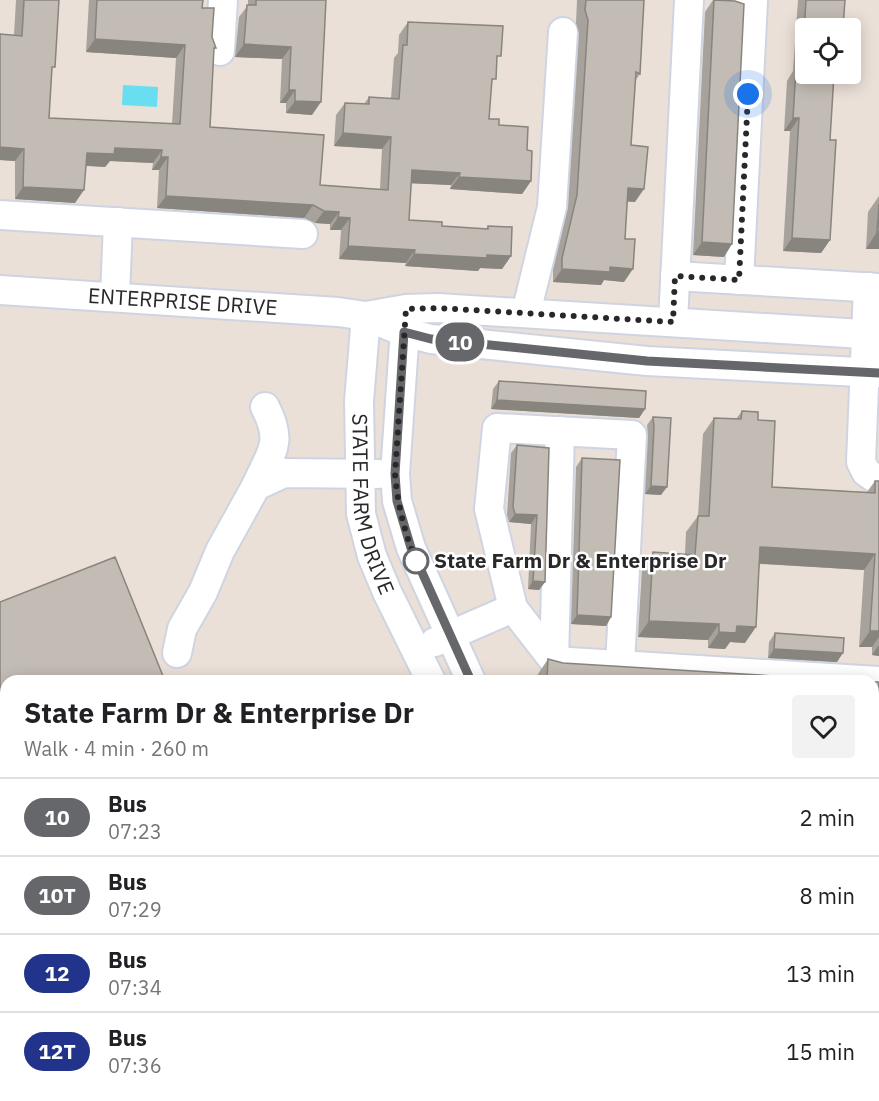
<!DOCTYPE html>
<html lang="en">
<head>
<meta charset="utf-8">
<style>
  :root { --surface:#fff; --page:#f2f2f2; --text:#202124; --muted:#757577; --line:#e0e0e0 }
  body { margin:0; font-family:"IBM Plex Sans",sans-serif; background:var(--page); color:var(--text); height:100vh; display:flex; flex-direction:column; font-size:22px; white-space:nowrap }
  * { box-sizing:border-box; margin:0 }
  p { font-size:20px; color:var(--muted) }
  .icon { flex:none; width:33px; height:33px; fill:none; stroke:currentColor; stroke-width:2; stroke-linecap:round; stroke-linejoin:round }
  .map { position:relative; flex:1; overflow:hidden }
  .details { position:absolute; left:0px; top:675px; width:879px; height:426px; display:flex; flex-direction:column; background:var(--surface); border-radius:18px 18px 0 0; box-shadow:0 3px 15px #0003 }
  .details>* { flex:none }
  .badge { padding:0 12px; border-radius:20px; font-size:21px; line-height:39px }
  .tools { position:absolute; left:795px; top:18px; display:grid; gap:12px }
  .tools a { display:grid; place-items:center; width:66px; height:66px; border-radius:6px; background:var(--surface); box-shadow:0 3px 15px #0003; font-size:30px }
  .you { position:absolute; width:30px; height:30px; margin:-15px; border:4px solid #fff; border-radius:50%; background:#1a73e8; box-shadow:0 0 0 9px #1a73e833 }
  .map>.badge { position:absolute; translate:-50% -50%; box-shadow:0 0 0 3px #fff }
  .round { display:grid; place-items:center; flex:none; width:63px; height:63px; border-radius:6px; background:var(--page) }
  .summary { display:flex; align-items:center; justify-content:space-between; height:102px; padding:0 24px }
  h1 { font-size:28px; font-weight:700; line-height:45px }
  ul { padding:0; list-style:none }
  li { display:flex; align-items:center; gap:18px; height:78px; padding:0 24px; border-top:2px solid var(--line) }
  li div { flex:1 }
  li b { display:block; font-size:22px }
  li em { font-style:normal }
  li .badge { min-width:66px; font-weight:700; text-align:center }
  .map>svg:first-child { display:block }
</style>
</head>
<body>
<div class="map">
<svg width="879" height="1101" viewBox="0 0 879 1101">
  <rect width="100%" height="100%" fill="#ebe0d8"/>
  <path fill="#68def0" d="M 123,85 L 158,87 L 157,107 L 122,105 Z"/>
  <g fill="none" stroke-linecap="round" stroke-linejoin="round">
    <defs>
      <g id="minor">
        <path d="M 736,0 L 753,1 L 739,280"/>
        <path d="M 220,51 L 223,0"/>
        <path d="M 0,215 L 303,234"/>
        <path d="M 675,276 L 879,288"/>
        <path d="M 868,287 L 861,462 L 866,472 L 879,481"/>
        <path id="s1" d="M 0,290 L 338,312 L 366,316 L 404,332 L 431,339 L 647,361 L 879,373"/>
        <path d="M 115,296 L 118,222"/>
        <path d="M 526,313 L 552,207 L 563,32"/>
        <path d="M 406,314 L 395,474 L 397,501 L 411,548 L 471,681"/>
        <path d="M 366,316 L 406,309 L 438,308 L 879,335"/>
        <path id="s2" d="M 366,316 L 359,401 L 361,514 L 372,556 L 387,592 L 431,681"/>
        <path d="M 673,322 L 689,0"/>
        <path d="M 256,486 C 271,452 284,443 265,407"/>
        <path d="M 435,642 L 513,608"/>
        <path d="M 177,653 L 182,629 L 203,592 L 220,551 L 256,486 L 284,473 L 378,474"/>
        <path d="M 554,661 L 560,431"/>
        <path d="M 620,665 L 632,435 L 497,428 L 489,509 L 513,608 L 554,661 L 879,681"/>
        <path d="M 873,868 L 879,869"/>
        <path d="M 873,1091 L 879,1091"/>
        <path d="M 372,1095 L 375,1101"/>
        <path d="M 639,1095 L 642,1101"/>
        <path d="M 668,1095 L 671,1101"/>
        <path d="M 818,1101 L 830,1095"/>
      </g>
    </defs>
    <use href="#minor" stroke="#ced4e1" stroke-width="32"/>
    <use href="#minor" stroke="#fff" stroke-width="28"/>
  </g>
  <path fill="#a7a29b" d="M 16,0 L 59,0 L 52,72 L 49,118 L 172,124 L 176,58 L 86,52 L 89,0 L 203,0 L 202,8 L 212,37 L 214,50 L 210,127 L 320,185 L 380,189 L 382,149 L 334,146 L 336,115 L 345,103 L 364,104 L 369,97 L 391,99 L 394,58 L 398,53 L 399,35 L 408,22 L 497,62 L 491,85 L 489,119 L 499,125 L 527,150 L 531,181 L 522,194 L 450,189 L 451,185 L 411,183 L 409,220 L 442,226 L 486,229 L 488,226 L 511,256 L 502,269 L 480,268 L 478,271 L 405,266 L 406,263 L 339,259 L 341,230 L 330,230 L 330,224 L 315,223 L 304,218 L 157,208 L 159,170 L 152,170 L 153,163 L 110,161 L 105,167 L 86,166 L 75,203 L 15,199 L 15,161 L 0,160 L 0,34 L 14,35 Z
    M 248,0 L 326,0 L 312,115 L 286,113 L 286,103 L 280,103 L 282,59 L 235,57 L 239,17 L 248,5 Z
    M 577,0 L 644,0 L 640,74 L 635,81 L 631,145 L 635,202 L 627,201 L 625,239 L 624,282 L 604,280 L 601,285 L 553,282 L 553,270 L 568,208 L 579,33 L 576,23 Z
    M 713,0 L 725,0 L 724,257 L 693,255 L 705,12 Z
    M 798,0 L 845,0 L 806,74 L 838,74 L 834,79 L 830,140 L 830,240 L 821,253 L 783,251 L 790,131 L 784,131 L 787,81 L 793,71 Z
    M 879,196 L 879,249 L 866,249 L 868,212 Z
    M 499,381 L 645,409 L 639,418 L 491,409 L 493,389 Z
    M 742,411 L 758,420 L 772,487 L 867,492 L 875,481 L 879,481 L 879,656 L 872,655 L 872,647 L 859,647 L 864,570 L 760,564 L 745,643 L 730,642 L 725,649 L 708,648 L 708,640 L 638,637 L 642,568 L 653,552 L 685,554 L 686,532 L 698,516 L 703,434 L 714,418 L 736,419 Z
    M 653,417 L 661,495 L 645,494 L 648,436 L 647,425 Z
    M 517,445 L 549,448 L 545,582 L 539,590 L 528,589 L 531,524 L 509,522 L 507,515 L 511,453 Z
    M 582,458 L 611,617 L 606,626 L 571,624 L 576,467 Z
    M 775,633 L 837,662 L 768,658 L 769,642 Z
    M 548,659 L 563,663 L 856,681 L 537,681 L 538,674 Z
    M 724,1095 L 748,1095 L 736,1101 L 728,1101 Z"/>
  <path fill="#88847e" d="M 95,39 L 185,45 L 176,58 L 86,52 Z
    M 244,44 L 291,47 L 282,59 L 235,57 Z
    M 289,90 L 295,90 L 286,103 L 280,103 Z
    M 295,101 L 321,102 L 312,115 L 286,113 Z
    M 793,118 L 799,118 L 790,131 L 784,131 Z
    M 343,133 L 391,137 L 382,149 L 334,146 Z
    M 0,147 L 24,149 L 15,161 L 0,160 Z
    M 115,148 L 162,150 L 153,163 L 110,161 L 105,167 L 78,165 L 87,153 Z
    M 161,157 L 168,157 L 159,170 L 152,170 Z
    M 412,170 L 460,173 L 451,185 L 403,183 Z
    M 459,177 L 531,181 L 522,194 L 450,189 Z
    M 23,187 L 84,190 L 75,203 L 15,199 Z
    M 628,188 L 644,189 L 635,202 L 619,201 Z
    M 166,196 L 313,205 L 304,218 L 157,208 Z
    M 324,211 L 339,212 L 330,224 L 315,223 Z
    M 338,217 L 350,218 L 341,230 L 330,230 Z
    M 877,232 L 879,232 L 879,249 L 866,249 Z
    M 792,238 L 830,240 L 821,253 L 783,251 Z
    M 702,242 L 732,244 L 724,257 L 693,255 Z
    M 348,246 L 415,250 L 406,263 L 339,259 Z
    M 414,254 L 487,255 L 511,256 L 502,269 L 480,268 L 478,271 L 405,266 Z
    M 610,267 L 633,269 L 624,282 L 604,280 L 601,285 L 553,282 L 562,269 Z
    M 497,400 L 645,409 L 639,418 L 491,409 Z
    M 651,486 L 667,487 L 661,495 L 645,494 Z
    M 515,514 L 537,515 L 531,524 L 509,522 Z
    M 760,547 L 875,554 L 864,570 L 749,563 Z
    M 533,581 L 545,582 L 539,590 L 528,589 Z
    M 577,615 L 611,617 L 606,626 L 571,624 Z
    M 649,621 L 719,624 L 708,640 L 638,637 Z
    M 737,626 L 756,627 L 745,643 L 730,642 L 725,649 L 708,648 L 719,632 Z
    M 870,631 L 879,631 L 879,637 L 872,647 L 859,647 Z
    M 879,645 L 879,656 L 872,655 Z
    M 774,649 L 843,653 L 837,662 L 768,658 Z
    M 547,678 L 587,681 L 545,681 Z
    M 873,833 L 879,833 L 879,848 L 873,848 Z
    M 352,1095 L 358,1095 L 354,1101 L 338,1101 Z
    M 736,1095 L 748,1095 L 736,1101 L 732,1101 Z"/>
  <path fill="#c2bcb4" stroke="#88847e" stroke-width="1.5" d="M 24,0 L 59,0 L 55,67 L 52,67 L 49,118 L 180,124 L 185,45 L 95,39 L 97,0 L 203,0 L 202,8 L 214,8 L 212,37 L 216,48 L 214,48 L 210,127 L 324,135 L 320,185 L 388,190 L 391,137 L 343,133 L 345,103 L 369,104 L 369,97 L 399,99 L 403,45 L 407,45 L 408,22 L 503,26 L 501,56 L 497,56 L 496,79 L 492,79 L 489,119 L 499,119 L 499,125 L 528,127 L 527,150 L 532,151 L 531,181 L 459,177 L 460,173 L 412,170 L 409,220 L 442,222 L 442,226 L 488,229 L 488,226 L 512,227 L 511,256 L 487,255 L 487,258 L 414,254 L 415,250 L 348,246 L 350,218 L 338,217 L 339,212 L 324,211 L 313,205 L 166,196 L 168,157 L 161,157 L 162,150 L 115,148 L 114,154 L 87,153 L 84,190 L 23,187 L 24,149 L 0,147 L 0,34 L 22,36 Z
    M 256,0 L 326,0 L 321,102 L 295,101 L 295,90 L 289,90 L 291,47 L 244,44 L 247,5 L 256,5 Z
    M 586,0 L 644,0 L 640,74 L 636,72 L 631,145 L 648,147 L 644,189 L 628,188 L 625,239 L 635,239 L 633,269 L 610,267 L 610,272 L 562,269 L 562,258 L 577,195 L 588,20 L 585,10 Z
    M 714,0 L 735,1 L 744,4 L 732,244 L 702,242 Z
    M 806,0 L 845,0 L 843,28 L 806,28 L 806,74 L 834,74 L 830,140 L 836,140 L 830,240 L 792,238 L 799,118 L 793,118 L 796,68 L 802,68 Z
    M 879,204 L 879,232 L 877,232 Z
    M 499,381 L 646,391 L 645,409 L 497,400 Z
    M 742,411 L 758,412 L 758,420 L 775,421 L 772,487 L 875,493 L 875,481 L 879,481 L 879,631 L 870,631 L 875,554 L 760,547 L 756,627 L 737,626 L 736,633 L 719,632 L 719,624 L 649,621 L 653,552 L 695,555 L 698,516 L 709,516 L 714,418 L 741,419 Z
    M 653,417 L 671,418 L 667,487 L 651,486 L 654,427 Z
    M 517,445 L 549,448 L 545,582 L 533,581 L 537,515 L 515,514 L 513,507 Z
    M 582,458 L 620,460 L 611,617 L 577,615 Z
    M 115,557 L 165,681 L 6,681 L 6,1095 L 352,1095 L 338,1101 L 0,1101 L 0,602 Z
    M 775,633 L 844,638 L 843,653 L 774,649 Z
    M 548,659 L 563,663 L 856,681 L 587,681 L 547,678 Z
    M 873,682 L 879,682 L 879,833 L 873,833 Z"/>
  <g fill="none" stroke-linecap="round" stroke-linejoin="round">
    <defs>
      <path id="line" d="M 471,681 L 411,548 L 397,501 L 395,474 L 404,332 L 431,339 L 647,361 L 879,373"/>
    </defs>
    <use href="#line" stroke="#fff" stroke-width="14"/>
    <use href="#line" stroke="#65676a" stroke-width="9"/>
    <path stroke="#282828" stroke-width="6" stroke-dasharray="0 10.8" d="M 416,561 L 420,570 C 406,539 398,508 395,474 L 406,309 L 438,308 L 673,322 L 675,276 L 739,280 L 748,94"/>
  </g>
  <circle fill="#fff" stroke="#65676a" stroke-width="3" cx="416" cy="561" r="12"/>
  <g text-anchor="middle" stroke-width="5" stroke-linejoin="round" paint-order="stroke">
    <g font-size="21" fill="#282828" stroke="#fff">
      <text dy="7" stroke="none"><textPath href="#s1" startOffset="183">ENTERPRISE DRIVE</textPath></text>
      <text dy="7" stroke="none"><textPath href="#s2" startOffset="190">STATE FARM DRIVE</textPath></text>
    </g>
    <g font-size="21" font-weight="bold" fill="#282828" stroke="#fff" text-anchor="start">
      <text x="434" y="568">State Farm Dr &amp; Enterprise Dr</text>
    </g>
  </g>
</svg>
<div class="tools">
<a><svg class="icon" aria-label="locate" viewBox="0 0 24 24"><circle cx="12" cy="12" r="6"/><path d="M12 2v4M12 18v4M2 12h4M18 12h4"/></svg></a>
</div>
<div class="you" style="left:748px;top:94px"></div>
<b class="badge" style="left:460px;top:342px;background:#65676a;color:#fff">10</b>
<section class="details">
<div class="summary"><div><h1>State Farm Dr &amp; Enterprise Dr</h1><p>Walk · 4 min · 260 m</p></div><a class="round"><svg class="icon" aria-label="heart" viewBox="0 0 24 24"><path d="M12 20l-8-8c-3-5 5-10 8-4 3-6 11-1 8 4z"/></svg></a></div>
<ul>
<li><span class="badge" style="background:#65676a;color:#fff">10</span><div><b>Bus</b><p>07:23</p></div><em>2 min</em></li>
<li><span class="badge" style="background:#65676a;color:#fff">10T</span><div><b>Bus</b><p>07:29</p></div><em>8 min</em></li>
<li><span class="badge" style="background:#21338b;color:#fff">12</span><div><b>Bus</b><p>07:34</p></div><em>13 min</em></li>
<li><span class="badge" style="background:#21338b;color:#fff">12T</span><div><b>Bus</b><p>07:36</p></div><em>15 min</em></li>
</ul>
</section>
</div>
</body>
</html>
